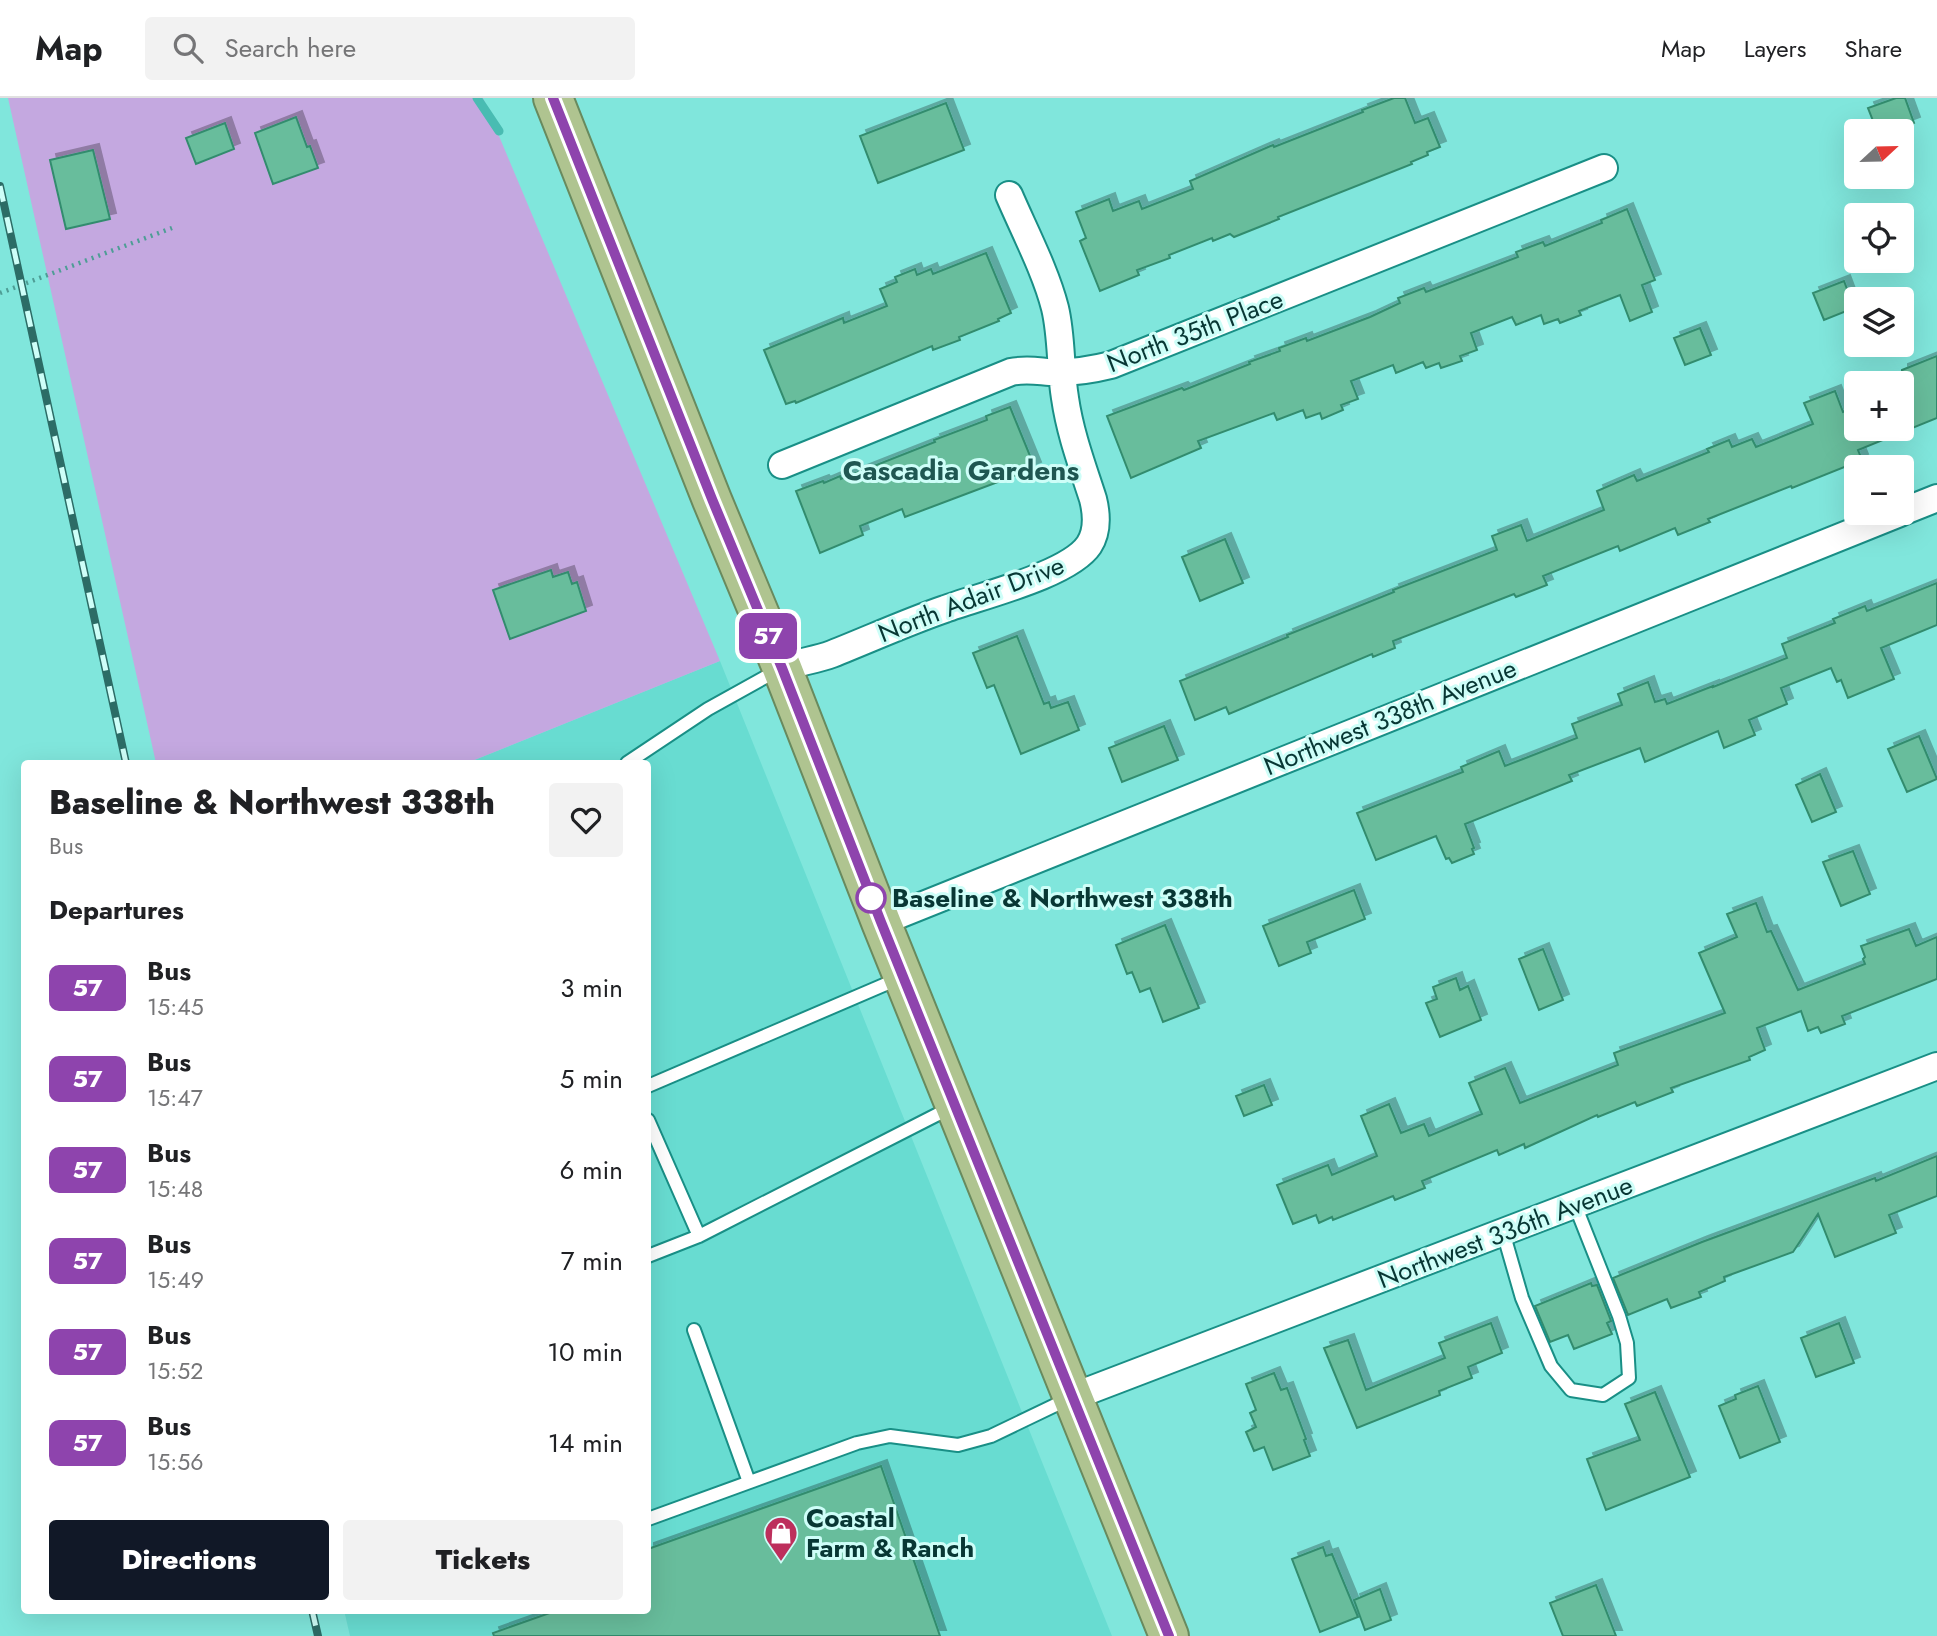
<!DOCTYPE html>
<html lang="en">
<head>
<meta charset="utf-8">
<style>
  :root { --surface:#fff; --page:#f2f2f2; --text:#202124; --muted:#757577; --line:#e0e0e0; --accent:#111827 }
  body { margin:0; font-family:Jost,sans-serif; background:var(--page); color:var(--text); height:100vh; display:flex; flex-direction:column; font-size:26px; white-space:nowrap }
  * { box-sizing:border-box; margin:0 }
  p { font-size:23px; color:var(--muted) }
  .icon { flex:none; width:38px; height:38px; fill:none; stroke:currentColor; stroke-width:2; stroke-linecap:round; stroke-linejoin:round }
  .map { position:relative; flex:1; overflow:hidden }
  .details { position:absolute; left:21px; top:662px; width:630px; height:854px; display:flex; flex-direction:column; background:var(--surface); border-radius:7px; box-shadow:0 7px 28px #0002 }
  .details>* { flex:none }
  .badge { padding:0 14px; border-radius:10px; font-size:24px; line-height:46px }
  .needle { width:46px; rotate:68deg }
  .tools { position:absolute; left:1844px; top:21px; display:grid; gap:14px }
  .tools a { display:grid; place-items:center; width:70px; height:70px; border-radius:7px; background:var(--surface); box-shadow:0 7px 28px #0002; font-size:35px }
  .map>.badge { position:absolute; translate:-50% -50%; box-shadow:0 0 0 4px #fff }
  h2 { padding:0 28px; font-size:26px; line-height:63px }
  .round { display:grid; place-items:center; flex:none; width:74px; height:74px; border-radius:7px; background:var(--page) }
  .head { display:flex; align-items:center; justify-content:space-between; height:119px; padding:0 28px }
  h1 { font-size:33px; font-weight:800; line-height:52px }
  .cta { display:flex; gap:14px; margin-top:auto; padding:14px 28px }
  .cta a { flex:1; height:80px; border-radius:7px; background:var(--accent); color:#fff; font-size:28px; font-weight:800; line-height:80px; text-align:center }
  .cta a+a { background:var(--page); color:var(--text) }
  ul { padding:0; list-style:none }
  li { display:flex; align-items:center; gap:21px; height:91px; padding:0 28px }
  li div { flex:1 }
  li b { display:block; font-size:26px }
  li em { font-style:normal }
  li .badge { min-width:77px; font-weight:700; text-align:center }
  header { display:flex; align-items:center; gap:42px; box-sizing:border-box; height:98px; padding:0 35px; background:var(--surface); border-bottom:2px solid var(--line) }
  header strong { font-size:33px }
  nav { display:flex; gap:38px; margin-inline-start:auto; font-size:24px }
  .search { width:490px; height:63px; background:var(--page); display:flex; align-items:center; gap:18px; box-sizing:border-box; padding:0 24px; border-radius:7px; color:var(--muted); font-size:26px }
  .map>svg:first-child { display:block }
</style>
</head>
<body>
<header>
<strong>Map</strong>
<div class="search"><svg class="icon" aria-label="search" viewBox="0 0 24 24"><circle cx="10" cy="10" r="6"/><path d="M15 15l6 6"/></svg>Search here</div>
<nav><a>Map</a><a>Layers</a><a>Share</a></nav>
</header>
<div class="map">
<svg width="1937" height="1538" viewBox="0 0 1937 1538">
  <defs>
    <filter id="shadow"><feDropShadow dx="6" dy="-6" stdDeviation="0" flood-color="#0004"/></filter>
  </defs>
  <rect width="100%" height="100%" fill="#80e6dc"/>
  <path fill="#68dcd1" d="M 720,563 L 1112,1538 L 350,1538 L 344,1512 L 648,1512 L 648,665 L 467,665 Z"/>
  <path fill="#c4a8e0" d="M 8,0 L 483,0 L 720,563 L 467,665 L 156,665 Z"/>
  <g fill="none" stroke-linecap="round" stroke-linejoin="round">
    <path stroke="#49bcb2" stroke-width="9" d="M 477,0 L 499,33"/>
  </g>
  <path fill="#67bd9c" stroke="#338c6e" stroke-width="2" filter="url(#shadow)" d="M 1394,0 L 1405,0 L 1415,25 L 1428,20 L 1440,49 L 1427,54 L 1428,57 L 1411,64 L 1412,66 L 1278,119 L 1279,121 L 1234,139 L 1230,136 L 1213,143 L 1212,140 L 1169,157 L 1170,160 L 1137,172 L 1139,177 L 1100,193 L 1080,143 L 1086,140 L 1076,114 L 1109,101 L 1113,113 L 1139,103 L 1142,111 L 1193,91 L 1190,83 L 1273,47 L 1274,49 L 1363,14 L 1362,12 Z
    M 1896,0 L 1905,0 L 1914,25 L 1892,33 L 1877,33 L 1868,10 Z
    M 946,5 L 964,52 L 878,85 L 860,38 Z
    M 296,19 L 307,49 L 310,48 L 318,70 L 273,86 L 255,35 Z
    M 225,25 L 234,51 L 196,66 L 186,40 Z
    M 93,52 L 110,121 L 66,131 L 50,62 Z
    M 1627,111 L 1655,182 L 1642,187 L 1652,214 L 1630,223 L 1620,197 L 1579,213 L 1581,217 L 1560,225 L 1558,221 L 1544,226 L 1541,217 L 1516,227 L 1512,219 L 1471,235 L 1477,252 L 1460,258 L 1462,263 L 1441,270 L 1439,265 L 1426,270 L 1423,264 L 1396,275 L 1393,267 L 1351,283 L 1358,301 L 1341,307 L 1343,312 L 1322,321 L 1320,315 L 1306,320 L 1303,312 L 1277,322 L 1274,315 L 1198,343 L 1201,350 L 1131,380 L 1107,318 L 1182,290 L 1184,292 L 1250,266 L 1249,264 L 1280,253 L 1279,250 L 1306,240 L 1307,243 L 1370,219 L 1400,205 L 1398,200 L 1424,190 L 1426,194 L 1518,159 L 1516,154 L 1543,144 L 1545,148 L 1602,125 L 1601,122 Z
    M 986,155 L 1011,215 L 998,221 L 999,223 L 959,239 L 960,242 L 933,252 L 932,248 L 796,305 L 795,303 L 786,306 L 764,252 L 843,220 L 844,225 L 887,208 L 880,191 L 897,184 L 895,179 L 915,171 L 917,177 L 931,171 L 933,176 Z
    M 1844,183 L 1854,210 L 1824,222 L 1813,195 Z
    M 1700,230 L 1711,257 L 1685,267 L 1674,240 Z
    M 1937,258 L 1937,320 L 1858,352 L 1862,362 L 1792,390 L 1791,388 L 1708,421 L 1710,424 L 1678,437 L 1675,430 L 1620,453 L 1618,448 L 1543,478 L 1547,487 L 1516,499 L 1514,496 L 1393,543 L 1395,550 L 1373,559 L 1372,556 L 1229,616 L 1226,609 L 1195,622 L 1180,583 L 1288,539 L 1287,537 L 1394,494 L 1393,492 L 1497,452 L 1492,438 L 1521,427 L 1527,443 L 1604,412 L 1597,393 L 1634,377 L 1637,383 L 1709,354 L 1707,351 L 1729,342 L 1732,349 L 1752,341 L 1756,349 L 1813,326 L 1804,305 L 1835,293 L 1843,314 L 1857,309 L 1857,331 L 1902,331 L 1902,272 Z
    M 1010,309 L 1035,370 L 905,419 L 902,411 L 860,428 L 863,437 L 820,455 L 796,393 L 823,383 L 824,385 L 840,378 L 841,381 L 935,344 L 934,342 L 987,322 L 986,318 Z
    M 1225,441 L 1243,485 L 1200,503 L 1182,459 Z
    M 551,472 L 553,479 L 568,474 L 572,486 L 577,484 L 586,513 L 510,541 L 493,492 Z
    M 1937,485 L 1937,527 L 1881,550 L 1894,581 L 1848,600 L 1841,582 L 1837,584 L 1831,570 L 1781,590 L 1787,606 L 1749,622 L 1755,637 L 1724,650 L 1718,633 L 1645,664 L 1640,650 L 1569,677 L 1572,683 L 1465,726 L 1474,750 L 1472,751 L 1474,756 L 1452,765 L 1449,760 L 1446,761 L 1436,738 L 1376,762 L 1357,715 L 1463,674 L 1461,669 L 1499,653 L 1505,668 L 1577,640 L 1572,626 L 1622,607 L 1618,596 L 1648,584 L 1655,604 L 1665,601 L 1667,606 L 1713,588 L 1713,589 L 1787,560 L 1782,546 L 1835,525 L 1833,521 L 1865,508 L 1867,513 Z
    M 1017,538 L 1044,606 L 1049,604 L 1051,610 L 1068,604 L 1079,632 L 1021,656 L 994,587 L 987,590 L 973,555 Z
    M 1164,628 L 1178,662 L 1122,684 L 1109,650 Z
    M 1919,638 L 1937,681 L 1907,694 L 1888,651 Z
    M 1820,676 L 1836,714 L 1812,724 L 1796,687 Z
    M 1853,753 L 1870,796 L 1841,808 L 1823,764 Z
    M 1354,792 L 1365,821 L 1307,844 L 1311,855 L 1279,868 L 1263,828 Z
    M 1756,805 L 1767,834 L 1771,833 L 1798,892 L 1865,866 L 1863,861 L 1865,859 L 1861,848 L 1909,831 L 1916,848 L 1937,839 L 1937,881 L 1842,918 L 1845,926 L 1821,935 L 1818,929 L 1808,933 L 1801,913 L 1757,930 L 1765,952 L 1749,959 L 1750,962 L 1671,990 L 1673,994 L 1637,1008 L 1635,1004 L 1598,1019 L 1597,1017 L 1525,1050 L 1524,1046 L 1499,1057 L 1497,1052 L 1422,1083 L 1425,1090 L 1395,1102 L 1393,1098 L 1333,1122 L 1332,1119 L 1319,1125 L 1316,1117 L 1293,1126 L 1277,1087 L 1328,1067 L 1332,1077 L 1377,1058 L 1361,1018 L 1389,1006 L 1401,1035 L 1424,1026 L 1429,1038 L 1482,1016 L 1469,985 L 1505,970 L 1520,1005 L 1618,967 L 1614,955 L 1725,915 L 1699,855 L 1737,839 L 1727,816 Z
    M 1165,827 L 1199,910 L 1163,924 L 1150,890 L 1140,894 L 1132,874 L 1127,876 L 1116,847 Z
    M 1543,851 L 1563,902 L 1539,912 L 1519,861 Z
    M 1456,880 L 1460,892 L 1468,888 L 1481,922 L 1440,939 L 1426,905 L 1437,901 L 1433,889 Z
    M 1264,987 L 1272,1007 L 1244,1018 L 1236,998 Z
    M 1937,1058 L 1937,1098 L 1889,1117 L 1896,1135 L 1835,1159 L 1818,1116 L 1793,1154 L 1724,1179 L 1725,1183 L 1699,1194 L 1701,1199 L 1671,1210 L 1667,1201 L 1628,1217 L 1613,1180 L 1702,1144 L 1875,1080 L 1876,1083 Z
    M 1591,1185 L 1592,1188 L 1597,1187 L 1611,1223 L 1607,1225 L 1612,1236 L 1574,1251 L 1568,1237 L 1550,1244 L 1535,1208 Z
    M 1491,1225 L 1502,1255 L 1468,1269 L 1472,1280 L 1439,1293 L 1440,1297 L 1357,1330 L 1324,1250 L 1348,1242 L 1366,1292 L 1445,1260 L 1439,1245 Z
    M 1839,1225 L 1854,1265 L 1816,1279 L 1801,1240 Z
    M 1274,1275 L 1281,1292 L 1287,1290 L 1306,1341 L 1304,1342 L 1310,1358 L 1273,1372 L 1264,1349 L 1254,1353 L 1246,1334 L 1256,1329 L 1250,1315 L 1256,1312 L 1246,1286 Z
    M 1758,1288 L 1780,1344 L 1740,1360 L 1719,1308 L 1736,1301 L 1735,1297 Z
    M 1655,1294 L 1690,1379 L 1606,1412 L 1587,1361 L 1640,1342 L 1625,1306 Z
    M 881,1368 L 940,1538 L 494,1538 L 493,1535 L 558,1512 L 648,1512 L 648,1451 Z
    M 1323,1449 L 1326,1458 L 1332,1456 L 1358,1519 L 1320,1534 L 1292,1461 Z
    M 1596,1487 L 1616,1538 L 1563,1538 L 1550,1505 Z
    M 1380,1491 L 1391,1522 L 1365,1532 L 1354,1502 Z"/>
  <g fill="none" stroke-linecap="round" stroke-linejoin="round">
    <defs>
      <path id="service" d="M 627,665 L 708,611 L 778,572
        M 648,988 L 900,880
        M 648,1022 L 699,1138
        M 1503,1134 L 1522,1200 L 1551,1268 L 1571,1292 L 1603,1297 L 1629,1280 L 1627,1245 L 1619,1218 L 1575,1107
        M 648,1158 L 699,1138 L 952,1009
        M 694,1232 L 749,1384
        M 648,1421 L 857,1345 L 890,1338 L 958,1347 L 991,1338 L 1068,1301"/>
      <path id="minor" d="M 782,367 L 1011,274 C 1025,271 1036,273 1050,274 C 1070,275 1091,272 1111,267 L 1604,70
        M 1902,414 L 1937,400
        M 782,570 C 798,564 816,562 832,556 C 870,541 907,524 945,511 C 980,498 1069,477 1089,447 C 1098,433 1097,417 1093,401 C 1082,367 1070,335 1065,300 C 1060,270 1062,239 1055,210 C 1046,174 1024,132 1009,97
        M 881,824 L 1900,415
        M 1072,1299 L 1937,968"/>
      <path id="trunk" d="M 553,0 L 712,402 L 782,570 L 881,824 L 1169,1538"/>
    </defs>
    <use href="#service" stroke="#198f86" stroke-width="16"/>
    <use href="#minor" stroke="#198f86" stroke-width="30"/>
    <use href="#trunk" stroke="#688a5e" stroke-width="42"/>
    <path stroke="#4e9d95" stroke-width="4.5" stroke-dasharray="2 5" stroke-linecap="butt" d="M 0,195 L 172,130"/>
    <use href="#service" stroke="#fff" stroke-width="12"/>
    <use href="#minor" stroke="#fff" stroke-width="26"/>
    <use href="#trunk" stroke="#afc490" stroke-width="38"/>
    <defs>
      <path id="rail" d="M 0,88 L 126,665
        M 312,1512 L 318,1538"/>
    </defs>
    <use href="#rail" stroke="#2c6c66" stroke-width="8"/>
    <use href="#rail" stroke="#cefef8" stroke-width="5" stroke-dasharray="16" stroke-linecap="butt"/>
  </g>
  <g fill="none" stroke-linecap="round" stroke-linejoin="round">
    <defs>
      <path id="line" d="M 553,0 L 712,401 L 782,570 L 881,824 L 1169,1538"/>
    </defs>
    <use href="#line" stroke="#fff" stroke-width="16"/>
    <use href="#line" stroke="#8e44ad" stroke-width="10"/>
  </g>
  <defs>
    <symbol id="shop-pin" viewBox="-11 -11 22 30"><path d="M0 17L-7.5 6A9.5 9.5 0 1 1 7.5 6Z" fill="#bd2f5c" stroke="#cefef8"/><path d="M-5-2.5h2.3a2.7 3.5 0 0 1 5.4 0H5L5.5 6h-11ZM-1.5-2.5h3a1.5 2.3 0 0 0-3 0Z" fill="#fff"/></symbol>
  </defs>
  <g fill-rule="evenodd">
    <use href="#shop-pin" x="762" y="1416" width="38" height="52"/>
  </g>
  <circle fill="#fff" stroke="#8e44ad" stroke-width="3.5" cx="871" cy="800" r="14"/>
  <g text-anchor="middle" stroke-width="6" stroke-linejoin="round" paint-order="stroke">
    <g font-size="26" fill="#083734" stroke="#cefef8">
      <text transform="translate(1195 233) rotate(-21)" y="9">North 35th Place</text>
      <text transform="translate(971 501) rotate(-21)" y="9">North Adair Drive</text>
      <text transform="translate(1390 619) rotate(-22)" y="9">Northwest 338th Avenue</text>
      <text transform="translate(1505 1134) rotate(-21)" y="9">Northwest 336th Avenue</text>
    </g>
    <g font-size="26" font-weight="bold" fill="#083734" stroke="#cefef8" text-anchor="start">
      <text x="892" y="809">Baseline &amp; Northwest 338th</text>
    </g>
    <g font-size="26" font-weight="bold" fill="#083734" stroke="#cefef8" text-anchor="start">
      <text x="806" y="1429">Coastal<tspan x="806" dy="30">Farm &amp; Ranch</tspan></text>
    </g>
    <g font-size="28" font-weight="bold" fill="#1f5752" stroke="#cefef8">
      <text x="961" y="382">Cascadia Gardens</text>
    </g>
  </g>
</svg>
<div class="tools">
<a><svg class="needle" viewBox="-14 -14 28 28"><path d="M0-13l5 13h-10z" fill="#e53935"/><path d="M0 13l5-13h-10z" fill="#757577"/></svg></a>
<a><svg class="icon" aria-label="locate" viewBox="0 0 24 24"><circle cx="12" cy="12" r="6"/><path d="M12 2v4M12 18v4M2 12h4M18 12h4"/></svg></a>
<a><svg class="icon" aria-label="layers" viewBox="0 0 24 24"><path d="M12 4l9 5-9 5-9-5zM3 14l9 5 9-5"/></svg></a>
<a>+</a>
<a>−</a>
</div>
<b class="badge" style="left:768px;top:538px;background:#8e44ad;color:#fff">57</b>
<section class="details">
<div class="head"><div><h1>Baseline &amp; Northwest 338th</h1><p>Bus</p></div><a class="round"><svg class="icon" aria-label="heart" viewBox="0 0 24 24"><path d="M12 20l-8-8c-3-5 5-10 8-4 3-6 11-1 8 4z"/></svg></a></div>
<h2>Departures</h2>
<ul>
<li><span class="badge" style="background:#8e44ad;color:#fff">57</span><div><b>Bus</b><p>15:45</p></div><em>3 min</em></li>
<li><span class="badge" style="background:#8e44ad;color:#fff">57</span><div><b>Bus</b><p>15:47</p></div><em>5 min</em></li>
<li><span class="badge" style="background:#8e44ad;color:#fff">57</span><div><b>Bus</b><p>15:48</p></div><em>6 min</em></li>
<li><span class="badge" style="background:#8e44ad;color:#fff">57</span><div><b>Bus</b><p>15:49</p></div><em>7 min</em></li>
<li><span class="badge" style="background:#8e44ad;color:#fff">57</span><div><b>Bus</b><p>15:52</p></div><em>10 min</em></li>
<li><span class="badge" style="background:#8e44ad;color:#fff">57</span><div><b>Bus</b><p>15:56</p></div><em>14 min</em></li>
</ul>
<div class="cta"><a>Directions</a><a>Tickets</a></div>
</section>
</div>
</body>
</html>
